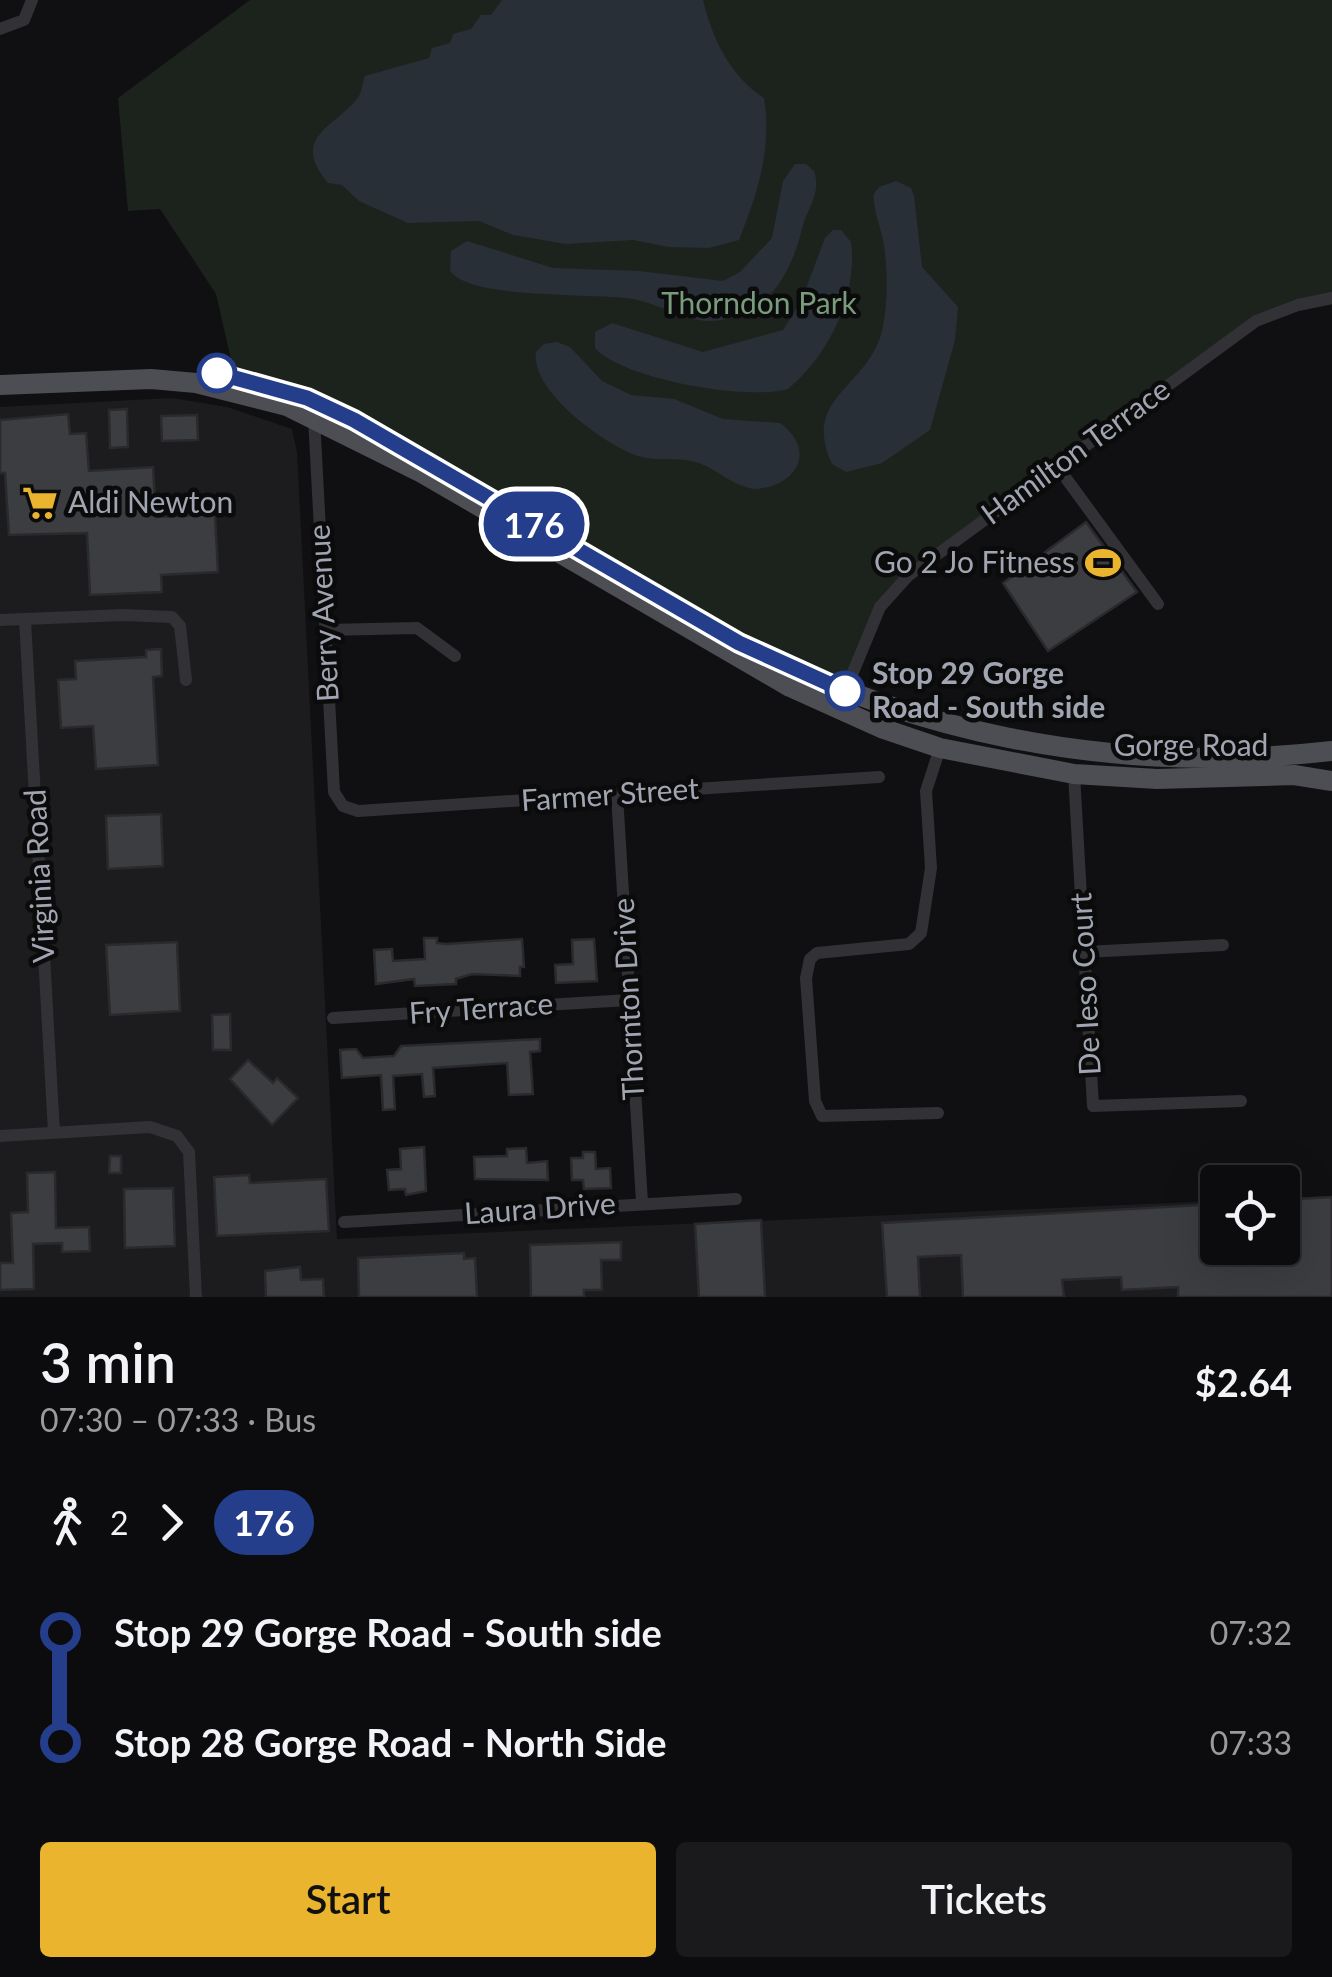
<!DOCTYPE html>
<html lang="en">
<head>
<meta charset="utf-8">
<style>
  :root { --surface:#0c0b0d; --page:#1a191b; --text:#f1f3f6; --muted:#9a9b9d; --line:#2c2b2e; --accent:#eab42e }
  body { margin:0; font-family:Lato,sans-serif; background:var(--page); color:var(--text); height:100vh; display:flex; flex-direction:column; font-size:38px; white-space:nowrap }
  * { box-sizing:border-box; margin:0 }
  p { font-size:32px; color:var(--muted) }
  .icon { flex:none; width:55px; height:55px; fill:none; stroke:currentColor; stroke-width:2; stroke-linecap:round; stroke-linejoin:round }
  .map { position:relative; height:1297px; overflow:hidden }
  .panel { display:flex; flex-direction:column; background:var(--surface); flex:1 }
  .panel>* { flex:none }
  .badge { padding:0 20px; border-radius:32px; font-size:35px; line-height:65px }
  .buttons { position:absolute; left:1200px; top:1165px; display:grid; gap:20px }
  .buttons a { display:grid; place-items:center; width:100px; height:100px; border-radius:10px; background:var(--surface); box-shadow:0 10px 40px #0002,0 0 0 2px var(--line); font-size:50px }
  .map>.badge { position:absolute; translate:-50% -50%; box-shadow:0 0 0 5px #fff }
  .legs { display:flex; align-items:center; gap:15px; height:110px; padding:0 40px; font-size:32px }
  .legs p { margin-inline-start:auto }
  .head { display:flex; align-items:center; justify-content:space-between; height:170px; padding:0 40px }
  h1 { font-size:55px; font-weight:600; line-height:75px }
  .button { display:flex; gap:20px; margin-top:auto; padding:20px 40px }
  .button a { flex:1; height:115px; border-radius:10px; background:var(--accent); color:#111; font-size:40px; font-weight:600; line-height:115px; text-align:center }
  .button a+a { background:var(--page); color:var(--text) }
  ul { padding:0 40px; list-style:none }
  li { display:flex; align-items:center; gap:35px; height:110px; font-size:38px }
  li i { display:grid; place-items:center; width:15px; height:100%; margin:0 12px; background:currentColor }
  li i::after { content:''; width:25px; height:25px; margin:-12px; border:8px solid; border-radius:50%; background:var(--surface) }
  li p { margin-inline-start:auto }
  li:first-child i { background:linear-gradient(#0000 50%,currentColor 0) }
  li:last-child i { background:linear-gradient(currentColor 50%,#0000 0) }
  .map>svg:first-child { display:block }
</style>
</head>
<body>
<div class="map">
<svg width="1332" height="1297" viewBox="0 0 1332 1297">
  <rect width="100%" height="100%" fill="#100f11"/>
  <path fill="#1c1c1e" d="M 172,398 L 227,407 L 292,429 L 297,452 L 337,1239 L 1217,1201 L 1218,1248 L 1282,1248 L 1283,1198 L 1332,1196 L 1332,1297 L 0,1297 L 0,407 Z"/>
  <path fill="#1c231d" d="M 250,0 L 1332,0 L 1332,298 L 1274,312 L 895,590 L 845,691 L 739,643 L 353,420 L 235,377 L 216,294 L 160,209 L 128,211 L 118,98 Z"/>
  <path fill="#292f36" d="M 502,0 L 703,0 C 712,38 730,76 764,98 C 772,149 758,192 739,240 L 709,248 L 669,247 L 633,240 L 566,244 L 513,235 L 479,221 L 408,223 L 359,201 L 342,185 L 328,183 C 290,138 333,128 357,99 C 362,93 362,84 365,76 L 429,58 L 432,48 L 450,43 L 453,34 L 471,29 L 481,15 L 491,15 Z
    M 795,164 L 806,164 L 814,171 C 822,194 807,207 802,229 C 794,262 777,300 743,314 C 694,333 676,308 633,299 C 601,293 465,300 450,270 L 451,251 L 467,241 L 553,268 L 639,271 L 723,281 L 740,272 L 772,238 L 783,181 Z
    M 896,181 L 911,188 L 914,196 L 922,267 L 958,307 L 955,340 L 930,430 L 882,463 L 846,472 L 832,464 C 801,397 867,389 882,331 C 888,305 888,272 884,246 C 882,231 875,216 874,200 C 873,192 875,193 879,187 Z
    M 833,230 L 841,230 L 851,242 C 858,295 829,355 788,389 C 748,401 622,379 595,348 L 595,332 L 612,323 L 703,352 L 783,330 L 802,299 L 825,238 Z
    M 557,342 L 570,347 L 602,381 L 631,395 L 674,399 L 723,419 L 780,423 C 818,451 796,487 754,489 C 733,486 718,470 699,463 C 679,456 658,462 638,456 C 605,445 530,391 536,352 L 544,344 Z"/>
  <path fill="#3c3d41" stroke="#2a2a2d" stroke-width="2.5" d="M 127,409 L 128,447 L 110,448 L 109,410 Z
    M 68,414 L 70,434 L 86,433 L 89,471 L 153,467 L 156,517 L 215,514 L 218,572 L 161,575 L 162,592 L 90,595 L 87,533 L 9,535 L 5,473 L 0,473 L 0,420 Z
    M 197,415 L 198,440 L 162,441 L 161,416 Z
    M 1086,522 L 1137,592 L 1048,651 L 1003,583 Z
    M 161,649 L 162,676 L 153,677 L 158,765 L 96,769 L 93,726 L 61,728 L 58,680 L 76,679 L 75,661 L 146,657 L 146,650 Z
    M 161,814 L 163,866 L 108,869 L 106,816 Z
    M 424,938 L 437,938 L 437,943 L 446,944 L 522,939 L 524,967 L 520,967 L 520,976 L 472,974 L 456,979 L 456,984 L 415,986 L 414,979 L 376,984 L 374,950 L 392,949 L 393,961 L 425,959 Z
    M 594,939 L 597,981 L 556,983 L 555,965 L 573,964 L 572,940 Z
    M 177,942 L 180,1011 L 110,1015 L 106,945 Z
    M 230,1014 L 231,1050 L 213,1050 L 212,1015 Z
    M 540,1039 L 540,1051 L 530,1052 L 533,1094 L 509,1095 L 507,1063 L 433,1068 L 435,1096 L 424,1097 L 422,1074 L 393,1076 L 395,1109 L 383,1110 L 381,1075 L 342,1078 L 340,1050 L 356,1049 L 363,1058 L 394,1056 L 401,1046 Z
    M 248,1060 L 273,1083 L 277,1078 L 298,1098 L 272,1125 L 230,1079 Z
    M 424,1147 L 426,1191 L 406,1195 L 405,1189 L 389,1190 L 387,1170 L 401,1169 L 400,1149 Z
    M 526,1148 L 527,1163 L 547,1161 L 548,1180 L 475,1179 L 474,1157 L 507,1156 L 507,1149 Z
    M 583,1152 L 595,1152 L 596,1169 L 610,1168 L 611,1188 L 584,1189 L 583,1180 L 572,1180 L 571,1158 L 583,1158 Z
    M 110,1156 L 121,1156 L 121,1173 L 109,1173 Z
    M 55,1172 L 56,1228 L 89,1227 L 90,1251 L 62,1252 L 62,1243 L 33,1244 L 34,1289 L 0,1290 L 0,1263 L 13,1263 L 11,1213 L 28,1212 L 27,1173 Z
    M 249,1175 L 250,1183 L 326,1179 L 329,1231 L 217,1236 L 214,1177 Z
    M 173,1188 L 175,1246 L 125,1248 L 124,1189 Z
    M 1332,1197 L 1332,1297 L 1178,1297 L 1178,1287 L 1122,1290 L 1121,1277 L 1062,1280 L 1064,1297 L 963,1297 L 961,1255 L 918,1257 L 920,1297 L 887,1297 L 882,1223 L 1218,1204 L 1218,1248 L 1282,1248 L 1282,1200 Z
    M 761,1220 L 765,1297 L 699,1297 L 695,1224 Z
    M 621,1242 L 621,1260 L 601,1260 L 602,1290 L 584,1290 L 584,1297 L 531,1297 L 530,1245 Z
    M 464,1253 L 464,1259 L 475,1258 L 477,1297 L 359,1297 L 358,1258 Z
    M 300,1267 L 301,1280 L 323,1279 L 324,1297 L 266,1297 L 265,1271 Z"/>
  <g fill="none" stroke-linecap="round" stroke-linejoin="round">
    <path stroke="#313136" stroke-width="12" d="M 0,29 L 24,20 L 32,0
      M 314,418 L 334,792 L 343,806 L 358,811 L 879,777
      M 1057,466 L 1158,604
      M 0,620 L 123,615 L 172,617 L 180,626 L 186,680
      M 25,620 L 54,1132
      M 325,630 L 417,628 L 455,656
      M 844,694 L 880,607 L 908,576 L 1256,321 L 1298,305 L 1332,298
      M 1074,774 L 1093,1106 L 1241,1101
      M 617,795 L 642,1202
      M 1085,952 L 1223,945
      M 333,1018 L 629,1000
      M 938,1113 L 822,1116 L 815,1101 L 806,978 L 810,959 L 817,953 L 909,944 L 921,933 L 931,868 L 926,791 L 940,748
      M 0,1136 L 150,1127 L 177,1136 L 189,1152 L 196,1297
      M 344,1222 L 736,1199"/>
    <path stroke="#4d4e54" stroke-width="20" d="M 207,372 L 307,398 L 385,437
      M 0,385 L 151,379 L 196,383 L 287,406 L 422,473 L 790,687 L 881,728 L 940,748 L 1074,774 L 1157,779 L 1294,775 L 1332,781
      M 704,623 C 897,733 1111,776 1332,751"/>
  </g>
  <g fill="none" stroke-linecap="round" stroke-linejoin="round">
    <defs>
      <path id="line-1" d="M 217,373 L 307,398 L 354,420 L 739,643 L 845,691"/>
    </defs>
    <use href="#line-1" stroke="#fff" stroke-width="22"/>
    <use href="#line-1" stroke="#243e8c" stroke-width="15"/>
  </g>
  <defs>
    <symbol id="supermarket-bare" viewBox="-9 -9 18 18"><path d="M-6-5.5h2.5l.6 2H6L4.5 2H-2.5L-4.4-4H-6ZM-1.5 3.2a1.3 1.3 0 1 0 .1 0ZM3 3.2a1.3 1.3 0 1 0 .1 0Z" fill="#eab42e" stroke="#0b0b0c" stroke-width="2.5" paint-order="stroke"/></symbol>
    <symbol id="stadium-bare" viewBox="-9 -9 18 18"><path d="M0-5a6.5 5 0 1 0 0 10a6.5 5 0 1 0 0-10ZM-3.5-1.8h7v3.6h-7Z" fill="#eab42e" stroke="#0b0b0c" stroke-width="2.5" paint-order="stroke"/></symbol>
  </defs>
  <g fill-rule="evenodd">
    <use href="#supermarket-bare" x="15" y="478" width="50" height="50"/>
    <use href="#stadium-bare" x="1078" y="538" width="50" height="50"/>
  </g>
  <g fill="#fff" stroke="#243e8c" stroke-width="5">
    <circle cx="217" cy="373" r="18"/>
    <circle cx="845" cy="691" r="18"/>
  </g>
  <g text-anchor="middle" stroke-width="9" stroke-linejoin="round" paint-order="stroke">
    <g font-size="30" fill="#789c7c" stroke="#0b0b0c">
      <text x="759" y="314">Thorndon Park</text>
    </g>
    <g font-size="30" fill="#a1a5b1" stroke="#0b0b0c">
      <text transform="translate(1076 452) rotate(-36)" y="10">Hamilton Terrace</text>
      <text transform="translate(324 613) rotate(-93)" y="10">Berry Avenue</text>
      <text x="1191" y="756">Gorge Road</text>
      <text transform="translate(610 795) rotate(-4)" y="10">Farmer Street</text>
      <text transform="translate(40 876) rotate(-93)" y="10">Virginia Road</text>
      <text transform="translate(1086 984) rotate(-93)" y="10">De Ieso Court</text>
      <text transform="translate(629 999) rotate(-93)" y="10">Thornton Drive</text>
      <text transform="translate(481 1009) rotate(-4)" y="10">Fry Terrace</text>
      <text transform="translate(540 1209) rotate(-4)" y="10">Laura Drive</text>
    </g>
    <g font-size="30" fill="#a1a5b1" stroke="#0b0b0c" text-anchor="start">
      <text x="68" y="513">Aldi Newton</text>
      <text x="1075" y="573" text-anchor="end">Go 2 Jo Fitness</text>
    </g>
    <g font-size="30" font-weight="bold" fill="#a1a5b1" stroke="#0b0b0c" text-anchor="start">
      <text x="872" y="684">Stop 29 Gorge<tspan x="872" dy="34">Road - South side</tspan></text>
    </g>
  </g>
</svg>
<div class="buttons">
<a><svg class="icon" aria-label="locate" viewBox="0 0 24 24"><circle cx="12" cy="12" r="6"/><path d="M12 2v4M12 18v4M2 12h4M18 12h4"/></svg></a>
</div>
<b class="badge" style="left:534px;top:524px;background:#243e8c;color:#fff">176</b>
</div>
<section class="panel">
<div class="head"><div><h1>3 min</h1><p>07:30 – 07:33 · Bus</p></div><b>$2.64</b></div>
<div class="legs"><svg class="icon" aria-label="walk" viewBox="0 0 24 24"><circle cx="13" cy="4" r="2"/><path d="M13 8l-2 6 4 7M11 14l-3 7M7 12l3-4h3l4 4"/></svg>2<svg class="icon" aria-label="forward" viewBox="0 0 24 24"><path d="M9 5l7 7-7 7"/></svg><b class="badge" style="background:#243e8c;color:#fff">176</b></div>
<ul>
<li><i style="color:#243e8c"></i><b>Stop 29 Gorge Road - South side</b><p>07:32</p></li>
<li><i style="color:#243e8c"></i><b>Stop 28 Gorge Road - North Side</b><p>07:33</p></li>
</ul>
<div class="button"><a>Start</a><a>Tickets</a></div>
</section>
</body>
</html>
